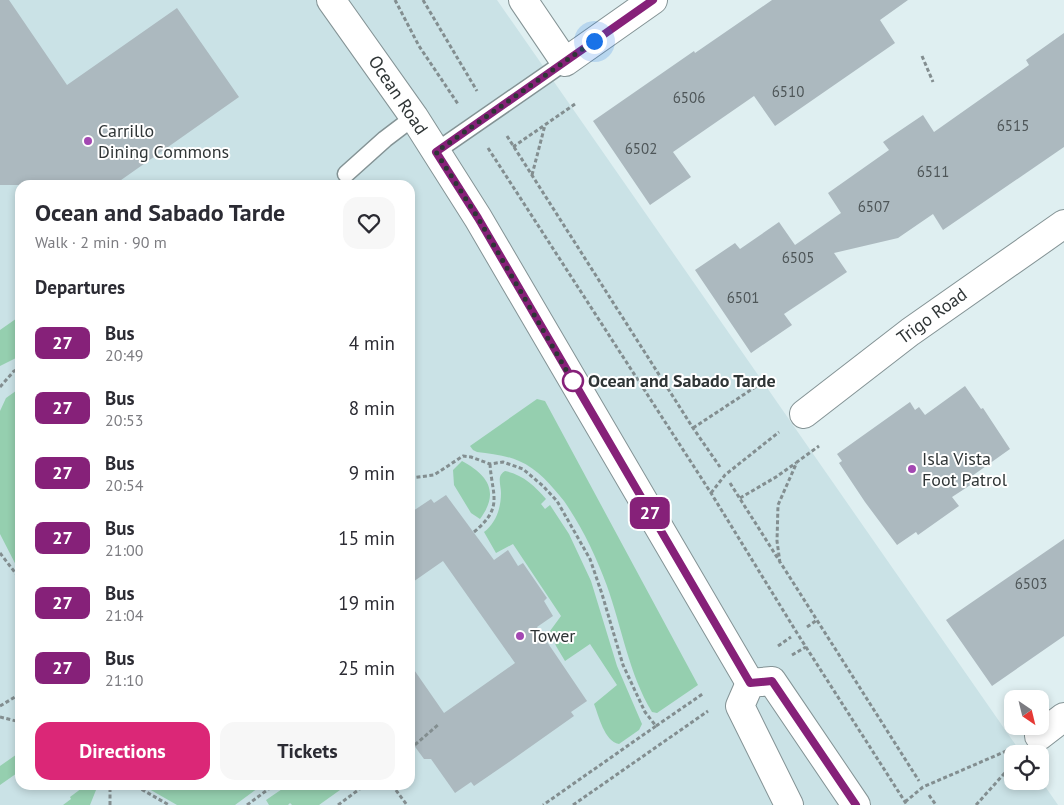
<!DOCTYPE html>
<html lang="en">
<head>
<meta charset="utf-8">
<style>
  :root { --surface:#fff; --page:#f7f7f7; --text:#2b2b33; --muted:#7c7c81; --accent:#db2777 }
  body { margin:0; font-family:"PT Sans",sans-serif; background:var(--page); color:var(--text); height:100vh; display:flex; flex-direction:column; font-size:19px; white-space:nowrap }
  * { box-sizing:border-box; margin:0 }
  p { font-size:16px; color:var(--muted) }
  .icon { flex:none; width:28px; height:28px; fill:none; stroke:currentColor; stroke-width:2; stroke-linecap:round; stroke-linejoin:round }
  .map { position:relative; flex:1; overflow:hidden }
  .side { position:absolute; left:15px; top:180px; width:400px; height:610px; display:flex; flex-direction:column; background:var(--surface); border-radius:15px; box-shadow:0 2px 8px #0003 }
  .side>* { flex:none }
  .badge { padding:0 10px; border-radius:8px; font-size:18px; line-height:32px }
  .needle { width:32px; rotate:145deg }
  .tools { position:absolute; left:1004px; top:690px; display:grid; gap:10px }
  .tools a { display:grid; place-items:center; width:45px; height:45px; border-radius:10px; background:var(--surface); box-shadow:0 2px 8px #0003; font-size:25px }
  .you { position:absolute; width:25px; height:25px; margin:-12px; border:4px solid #fff; border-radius:50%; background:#1a73e8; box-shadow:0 0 0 8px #1a73e833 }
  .map>.badge { position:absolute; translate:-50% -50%; box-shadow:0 0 0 2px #fff }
  h2 { padding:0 20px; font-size:19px; line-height:45px }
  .round { display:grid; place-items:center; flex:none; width:52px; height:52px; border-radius:15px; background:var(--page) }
  .overview { display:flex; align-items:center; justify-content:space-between; height:85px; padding:0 20px }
  h1 { font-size:24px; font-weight:700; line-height:38px }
  .primary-button { display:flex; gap:10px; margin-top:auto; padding:10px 20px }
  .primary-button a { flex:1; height:58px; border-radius:15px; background:var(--accent); color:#fff; font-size:20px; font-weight:700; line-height:58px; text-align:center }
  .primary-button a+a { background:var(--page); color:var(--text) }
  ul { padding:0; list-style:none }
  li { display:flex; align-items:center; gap:15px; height:65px; padding:0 20px }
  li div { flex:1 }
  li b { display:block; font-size:19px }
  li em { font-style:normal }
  li .badge { min-width:55px; font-weight:700; text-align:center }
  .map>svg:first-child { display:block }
</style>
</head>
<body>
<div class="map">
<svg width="1064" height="805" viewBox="0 0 1064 805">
  <rect width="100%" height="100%" fill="#dfeff1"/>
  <path fill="#cae2e6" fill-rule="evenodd" d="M 0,0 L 497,0 L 1022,754 L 1012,754 L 1012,781 L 1040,781 L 1040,779 L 1058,805 L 0,805 ZM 20,185 L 410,185 L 410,785 L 20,785 Z"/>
  <path fill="#95cfaf" d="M 20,316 L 20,356 L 0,366 L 0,330 Z
    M 20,388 L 20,573 L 0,534 L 0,411 L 6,398 Z
    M 537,399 L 545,401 L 698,685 L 657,713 L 652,712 C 629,674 622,628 607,586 C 596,556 582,527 564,501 C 551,485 538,469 519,461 C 506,455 491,454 477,452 L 473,450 L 470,446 Z
    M 462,461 C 488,475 500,492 480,519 L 471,513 L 454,485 L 453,470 Z
    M 505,471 C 522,474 535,486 546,499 L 541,504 L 545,509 L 550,505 L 569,534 L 591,581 L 617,666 L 642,724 L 639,730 L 619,744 C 604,741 599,716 594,704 L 617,685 L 590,644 L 565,661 L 556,646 L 550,631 L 561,616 L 513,544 L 496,553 L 484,532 C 496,523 501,508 501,493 C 501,488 499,482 500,477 C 501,474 502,473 505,471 Z
    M 20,752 L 20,771 L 0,785 L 0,766 Z
    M 86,785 L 98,785 L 90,805 L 63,805 L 71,799 L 70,797 Z
    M 145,785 L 262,785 L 235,805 L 177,805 L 149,789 Z
    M 288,785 L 347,785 L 319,805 L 292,805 L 290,803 L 288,805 L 269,805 L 266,800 Z"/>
  <path fill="#acb9bf" d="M 0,0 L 9,0 L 67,85 L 177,8 L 239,97 L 114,185 L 0,185 Z
    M 772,0 L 908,0 L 880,20 L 895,43 L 775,126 L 754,96 L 673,152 L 691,177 L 650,205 L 593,121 L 694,51 L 695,53 Z
    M 1064,33 L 1064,147 L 943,230 L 933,214 L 898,238 L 834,253 L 847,272 L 784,314 L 792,325 L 751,353 L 695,270 L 735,243 L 740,249 L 779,222 L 795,245 L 841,213 L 828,193 L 889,150 L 883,142 L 923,115 L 934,132 L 1029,65 L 1026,60 Z
    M 965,386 L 981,409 L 983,408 L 1010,449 L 972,476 L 975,482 L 952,497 L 959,506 L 918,535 L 916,532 L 897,545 L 865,502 L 839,463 L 842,461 L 837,454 L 910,402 L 915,410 L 919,407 L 925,415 Z
    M 446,495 L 494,560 L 508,550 L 518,566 L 523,563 L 547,598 L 544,601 L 553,616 L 537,627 L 587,701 L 571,712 L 574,716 L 509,762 L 474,786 L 471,782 L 455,793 L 431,759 L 424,759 L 410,740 L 410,664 L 444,713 L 515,663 L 443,561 L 410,584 L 410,513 L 431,499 L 434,503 Z
    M 1064,539 L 1064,636 L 992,686 L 946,620 Z"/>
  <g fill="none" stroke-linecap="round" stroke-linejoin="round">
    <defs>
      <path id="lane" d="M 435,152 L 565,62
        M 346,174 L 385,139 L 414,117"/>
      <path id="street" d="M 331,0 L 414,117 L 478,218 L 750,683
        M 523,0 L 565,62 L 653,0
        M 804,414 L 910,332 L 1064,224
        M 1039,736 L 1064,717"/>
      <path id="secondary" d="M 789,805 L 740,706 L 750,683 L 772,681 L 856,805"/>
    </defs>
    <use href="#lane" stroke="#849395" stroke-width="19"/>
    <use href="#street" stroke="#849395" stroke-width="30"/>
    <use href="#secondary" stroke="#849395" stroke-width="30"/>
    <path stroke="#838e90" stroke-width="3" stroke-dasharray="4 2.5" stroke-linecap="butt" d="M 395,0 L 419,46 L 458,104
      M 423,0 L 477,91
      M 922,56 L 933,82
      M 507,136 L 693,428 L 720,467
      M 513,147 L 575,104
      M 488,148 L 711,493 L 797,633 L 907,805
      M 532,175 L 545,125
      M 0,387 L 14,371 L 20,368
      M 693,428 L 769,378
      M 410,478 L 434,475 L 463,456 L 471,457 L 490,464 L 503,462 L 523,469 L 543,486 L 557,501 L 590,559 L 602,594 L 623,665 L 645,712 L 656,726 L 543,805
      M 730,483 L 919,781
      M 711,493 L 725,475 L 779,432
      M 740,498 L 776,477 L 796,463
      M 474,532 C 504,507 492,496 490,464
      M 0,553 L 20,579
      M 780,563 L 777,541 L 778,505 L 797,462 L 819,446
      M 807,627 L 817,620
      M 778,646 L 791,637
      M 792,655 L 806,647
      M 0,706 L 20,694
      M 0,717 L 20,722
      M 656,726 L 704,693
      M 410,749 L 439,724
      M 137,785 L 141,789 L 169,805
      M 392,785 L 407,805
      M 929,795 L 936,805
      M 905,802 L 923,787 L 1011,749
      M 110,805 L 110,785
      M 247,805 L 274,785
      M 338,805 L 365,785
      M 573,805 L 708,711
      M 976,805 L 1012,765"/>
    <use href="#lane" stroke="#fff" stroke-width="16"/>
    <use href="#street" stroke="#fff" stroke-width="28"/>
    <use href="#secondary" stroke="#fff" stroke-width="28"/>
  </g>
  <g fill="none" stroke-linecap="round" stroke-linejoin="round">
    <defs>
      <path id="line" d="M 653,0 L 436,152 L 478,218 L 750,683 L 772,681 L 856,805"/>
    </defs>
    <use href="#line" stroke="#fff" stroke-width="11"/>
    <use href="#line" stroke="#862179" stroke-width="8"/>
    <path stroke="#2f3536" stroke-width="5" stroke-dasharray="0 9" d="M 573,381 L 576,387 L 478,218 L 436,152 L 594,41"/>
  </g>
  <g fill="#a348b2" stroke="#fff" stroke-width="2">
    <circle cx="88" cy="141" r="5"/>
    <circle cx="912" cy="469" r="5"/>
    <circle cx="520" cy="636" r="5"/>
  </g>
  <circle fill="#fff" stroke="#862179" stroke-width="2.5" cx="573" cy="381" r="10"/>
  <g text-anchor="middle" stroke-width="4" stroke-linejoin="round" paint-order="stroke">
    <g font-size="15" fill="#4e5658">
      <text x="788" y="97">6510</text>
      <text x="689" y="103">6506</text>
      <text x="1013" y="131">6515</text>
      <text x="641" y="154">6502</text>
      <text x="933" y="177">6511</text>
      <text x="874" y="212">6507</text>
      <text x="798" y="263">6505</text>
      <text x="743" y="303">6501</text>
      <text x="1031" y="589">6503</text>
    </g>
    <g font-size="18" fill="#2f3536" stroke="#fff">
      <text transform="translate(398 95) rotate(56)" y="6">Ocean Road</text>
      <text transform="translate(932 316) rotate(-36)" y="6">Trigo Road</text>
    </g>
    <g font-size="18" fill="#2f3536" stroke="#fff" text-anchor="start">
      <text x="98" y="137">Carrillo<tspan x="98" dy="21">Dining Commons</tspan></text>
      <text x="922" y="465">Isla Vista<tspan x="922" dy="21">Foot Patrol</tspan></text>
      <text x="530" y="642">Tower</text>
    </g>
    <g font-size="18" font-weight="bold" fill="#2f3536" stroke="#fff" text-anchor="start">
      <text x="588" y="387">Ocean and Sabado Tarde</text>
    </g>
  </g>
</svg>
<div class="tools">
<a><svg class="needle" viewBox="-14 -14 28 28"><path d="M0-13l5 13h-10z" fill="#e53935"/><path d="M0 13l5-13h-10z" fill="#7c7c81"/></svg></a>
<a><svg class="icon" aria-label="locate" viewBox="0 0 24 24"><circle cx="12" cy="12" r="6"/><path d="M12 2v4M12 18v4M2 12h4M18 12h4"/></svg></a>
</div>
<div class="you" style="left:594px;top:41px"></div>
<b class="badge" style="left:650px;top:513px;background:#862179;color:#fff">27</b>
<section class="side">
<div class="overview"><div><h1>Ocean and Sabado Tarde</h1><p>Walk · 2 min · 90 m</p></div><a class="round"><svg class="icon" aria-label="heart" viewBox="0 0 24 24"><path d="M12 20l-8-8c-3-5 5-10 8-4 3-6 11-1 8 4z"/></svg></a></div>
<h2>Departures</h2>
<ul>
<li><span class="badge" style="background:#862179;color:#fff">27</span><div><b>Bus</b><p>20:49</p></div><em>4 min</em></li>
<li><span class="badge" style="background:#862179;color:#fff">27</span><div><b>Bus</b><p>20:53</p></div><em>8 min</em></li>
<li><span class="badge" style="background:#862179;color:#fff">27</span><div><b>Bus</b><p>20:54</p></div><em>9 min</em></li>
<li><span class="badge" style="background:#862179;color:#fff">27</span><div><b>Bus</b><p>21:00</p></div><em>15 min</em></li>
<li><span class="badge" style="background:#862179;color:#fff">27</span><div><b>Bus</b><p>21:04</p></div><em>19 min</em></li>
<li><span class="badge" style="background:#862179;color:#fff">27</span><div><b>Bus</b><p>21:10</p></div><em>25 min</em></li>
</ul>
<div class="primary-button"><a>Directions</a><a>Tickets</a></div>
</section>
</div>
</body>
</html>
